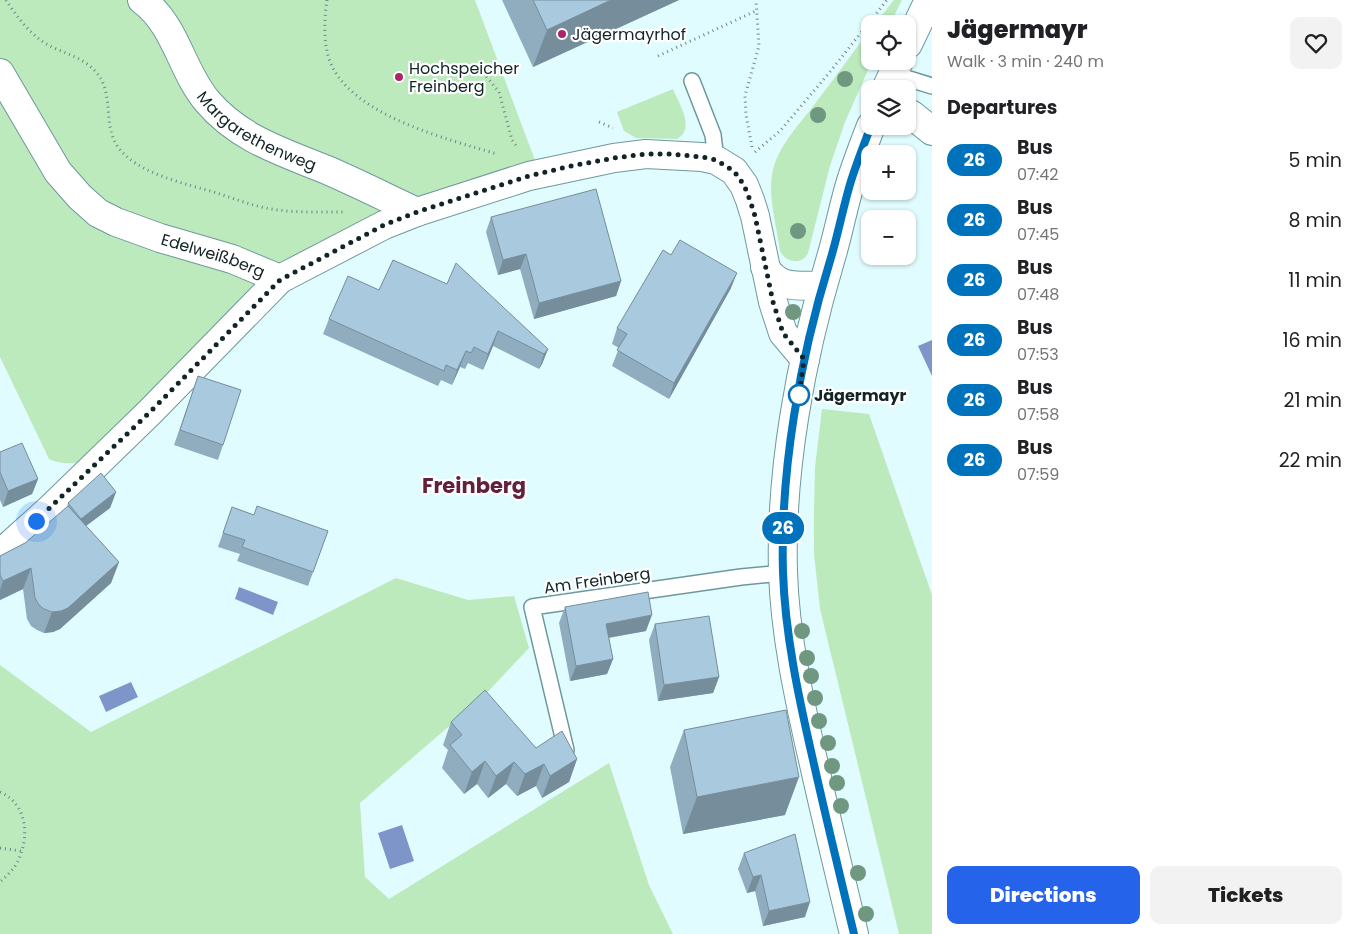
<!DOCTYPE html>
<html lang="en">
<head>
<meta charset="utf-8">
<style>
  :root { --surface:#fff; --page:#f2f2f2; --text:#202124; --muted:#757577; --accent:#2563eb }
  body { margin:0; font-family:Poppins,sans-serif; background:var(--page); color:var(--text); height:100vh; display:flex; flex-direction:column; font-size:19px; white-space:nowrap }
  * { box-sizing:border-box; margin:0 }
  p { font-size:16px; color:var(--muted) }
  .icon { flex:none; width:28px; height:28px; fill:none; stroke:currentColor; stroke-width:2; stroke-linecap:round; stroke-linejoin:round }
  .map { position:relative; flex:1; overflow:hidden }
  .details { display:flex; flex-direction:column; background:var(--surface); width:425px }
  .details>* { flex:none }
  .badge { padding:0 10px; border-radius:16px; font-size:18px; line-height:32px }
  .controls { position:absolute; left:861px; top:15px; display:grid; gap:10px }
  .controls a { display:grid; place-items:center; width:55px; height:55px; border-radius:10px; background:var(--surface); box-shadow:0 1px 4px #0004; font-size:25px }
  .you { position:absolute; width:25px; height:25px; margin:-12px; border:4px solid #fff; border-radius:50%; background:#1a73e8; box-shadow:0 0 0 8px #1a73e833 }
  .map>.badge { position:absolute; translate:-50% -50%; box-shadow:0 0 0 2px #fff }
  h2 { padding:0 15px; font-size:19px; line-height:45px }
  .round { display:grid; place-items:center; flex:none; width:52px; height:52px; border-radius:10px; background:var(--page) }
  .head { display:flex; align-items:center; justify-content:space-between; height:85px; padding:0 15px }
  h1 { font-size:24px; font-weight:800; line-height:38px }
  .primary-button { display:flex; gap:10px; margin-top:auto; padding:10px 15px }
  .primary-button a { flex:1; height:58px; border-radius:10px; background:var(--accent); color:#fff; font-size:20px; font-weight:800; line-height:58px; text-align:center }
  .primary-button a+a { background:var(--page); color:var(--text) }
  ul { padding:0; list-style:none }
  li { display:flex; align-items:center; gap:15px; height:60px; padding:0 15px }
  li div { flex:1 }
  li b { display:block; font-size:19px }
  li em { font-style:normal }
  li .badge { min-width:55px; font-weight:700; text-align:center }
  main { display:flex; flex:1; min-height:0 }
  .map>svg:first-child { display:block }
</style>
</head>
<body>
<main>
<div class="map">
<svg width="932" height="934" viewBox="0 0 932 934">
  <rect width="100%" height="100%" fill="#e1fcff"/>
  <path fill="#bdeabd" d="M 0,0 L 475,0 L 536,163 L 370,216 L 307,249 L 140,410 L 80,462 C 68,464 60,464 49,459 L 0,357 Z
    M 894,0 L 902,0 L 890,24 L 875,24 Z
    M 870,30 L 870,61 L 872,61 L 845,122 L 830,166 L 808,253 C 802,266 785,262 780,251 C 777,228 768,197 772,175 C 776,147 801,123 817,101 C 835,77 852,54 870,30 Z
    M 673,89 C 679,104 696,128 677,139 L 636,138 L 624,131 L 617,112 Z
    M 822,409 L 869,414 L 932,595 L 932,934 L 899,934 L 820,609 L 814,554 L 814,509 L 815,467 Z
    M 396,578 L 468,600 L 514,596 L 529,648 L 483,697 L 360,803 L 365,877 L 389,899 L 609,763 L 649,885 L 673,934 L 0,934 L 0,665 L 91,732 Z"/>
  <path fill="#7e95c9" d="M 932,340 L 932,376 L 918,346 Z
    M 239,587 L 278,602 L 273,615 L 235,599 Z
    M 131,682 L 138,697 L 106,712 L 99,696 Z
    M 402,825 L 414,861 L 390,869 L 378,833 Z"/>
  <g fill="none" stroke-linecap="round" stroke-linejoin="round">
    <defs>
      <path id="lane" d="M 893,74 L 932,86
        M 692,81 L 713,135 L 716,160
        M 566,750 L 532,607 L 741,577 L 783,573"/>
      <g id="street">
        <path id="s1" d="M 142,0 C 176,25 181,70 207,101 C 239,139 283,152 327,170 C 357,183 387,198 417,212"/>
        <path d="M 908,44 L 929,0"/>
        <path id="s2" d="M 0,73 L 58,172 L 80,197 L 98,213 L 116,222 L 160,238 L 232,259 L 280,279"/>
        <path d="M 886,89 L 899,61"/>
        <path d="M 908,113 L 912,115 L 932,131"/>
        <path d="M 765,267 C 778,290 798,285 822,286"/>
        <path d="M 0,554 L 49,510 L 150,412 L 280,279 L 384,225 L 417,212 L 529,176 L 614,158 L 646,154 L 702,157 L 716,160 L 734,171 L 744,185 L 750,200 L 755,216 L 773,302 L 783,333 L 805,359"/>
        <path d="M 854,934 C 840,876 826,818 813,760 C 799,699 785,635 783,572 C 780,471 801,358 830,261 C 838,235 843,207 851,181 C 857,162 864,144 871,126"/>
      </g>
    </defs>
    <use href="#lane" stroke="#6e989d" stroke-width="18"/>
    <use href="#street" stroke="#6e989d" stroke-width="30"/>
    <path stroke="#6f8588" stroke-width="3" stroke-dasharray="1 4" stroke-linecap="butt" d="M 6,0 C 17,17 31,36 50,46 C 66,54 84,58 96,72 C 115,93 102,125 118,147 C 137,174 187,184 217,193 C 235,199 253,206 271,209 C 295,213 320,212 344,212
      M 327,0 C 324,20 323,46 331,64 C 354,116 447,139 497,154
      M 658,56 L 758,10
      M 477,65 L 499,92 L 512,140 L 518,148
      M 599,122 L 613,128
      M 752,147 L 746,115 L 745,96 L 759,46 L 756,0
      M 755,152 L 780,131 L 829,73 L 887,0
      M 0,792 C 27,804 30,836 18,861 C 14,869 7,876 0,882
      M 0,848 L 21,851"/>
    <use href="#lane" stroke="#fff" stroke-width="15"/>
    <use href="#street" stroke="#fff" stroke-width="28"/>
  </g>
  <g fill="#709780">
    <circle cx="845" cy="79" r="8"/>
    <circle cx="818" cy="115" r="8"/>
    <circle cx="798" cy="231" r="8"/>
    <circle cx="793" cy="312" r="8"/>
    <circle cx="802" cy="631" r="8"/>
    <circle cx="807" cy="658" r="8"/>
    <circle cx="811" cy="676" r="8"/>
    <circle cx="815" cy="698" r="8"/>
    <circle cx="819" cy="721" r="8"/>
    <circle cx="828" cy="743" r="8"/>
    <circle cx="832" cy="766" r="8"/>
    <circle cx="837" cy="783" r="8"/>
    <circle cx="841" cy="806" r="8"/>
    <circle cx="858" cy="873" r="8"/>
    <circle cx="866" cy="914" r="8"/>
  </g>
  <path fill="#90adbf" d="M 502,0 L 679,0 L 533,67 Z
    M 491,217 L 621,281 L 616,296 L 534,319 L 520,269 L 498,275 L 486,232 Z
    M 393,260 L 548,349 L 542,364 L 539,369 L 493,346 L 483,370 L 468,363 L 465,369 L 460,367 L 452,385 L 441,380 L 438,386 L 323,334 L 329,319 L 379,290 Z
    M 731,288 L 669,399 L 612,366 L 619,348 L 612,344 L 617,328 Z
    M 198,376 L 223,445 L 218,460 L 174,445 Z
    M 0,452 L 38,479 L 32,494 L 3,507 L 0,500 Z
    M 116,492 L 110,508 L 86,526 L 119,562 L 111,583 L 60,629 L 53,632 L 44,633 L 37,630 L 31,626 L 27,619 L 23,589 L 0,600 L 0,556 L 25,543 L 67,507 L 68,503 Z
    M 232,507 L 254,515 L 328,531 L 308,586 L 237,561 L 240,554 L 218,547 Z
    M 565,607 L 646,631 L 609,638 L 613,659 L 607,674 L 570,681 L 559,623 Z
    M 655,624 L 719,677 L 713,693 L 658,701 L 649,640 Z
    M 451,722 L 536,748 L 577,759 L 569,782 L 542,798 L 536,786 L 517,796 L 506,784 L 488,798 L 477,784 L 464,794 L 442,768 L 448,750 L 443,745 Z
    M 684,730 L 785,815 L 683,834 L 670,767 Z
    M 744,853 L 805,917 L 763,926 L 755,891 L 747,893 L 738,869 Z"/>
  <path fill="#768d9b" d="M 611,0 L 679,0 L 533,67 L 547,30 Z
    M 526,254 L 520,269 L 498,275 L 503,260 Z
    M 737,273 L 731,288 L 669,399 L 674,383 Z
    M 621,281 L 616,296 L 534,319 L 539,303 Z
    M 498,331 L 493,346 L 483,370 L 488,354 Z
    M 548,349 L 542,364 L 539,369 L 544,354 Z
    M 466,351 L 460,367 L 452,385 L 457,370 Z
    M 38,479 L 32,494 L 3,507 L 8,491 Z
    M 116,492 L 110,508 L 75,534 L 81,519 Z
    M 119,562 L 111,583 L 60,629 L 53,632 L 44,633 L 52,612 Z
    M 31,568 L 23,589 L 0,600 L 0,590 L 3,581 Z
    M 652,615 L 646,631 L 600,639 L 606,624 Z
    M 613,659 L 607,674 L 570,681 L 576,666 Z
    M 719,677 L 713,693 L 658,701 L 664,685 Z
    M 577,759 L 569,782 L 542,798 L 550,776 Z
    M 485,761 L 477,784 L 464,794 L 472,772 Z
    M 514,762 L 506,784 L 488,798 L 496,776 Z
    M 544,764 L 536,786 L 517,796 L 525,774 Z
    M 799,777 L 785,815 L 683,834 L 697,797 Z
    M 761,875 L 755,891 L 747,893 L 753,877 Z
    M 810,902 L 805,917 L 763,926 L 769,911 Z"/>
  <path fill="#a8c9de" stroke="#768d9b" d="M 533,0 L 611,0 L 547,30 Z
    M 596,189 L 621,281 L 539,303 L 526,254 L 503,260 L 491,217 Z
    M 680,240 L 737,273 L 674,383 L 617,350 L 627,334 L 617,328 L 663,250 L 671,255 Z
    M 393,260 L 447,284 L 456,263 L 548,349 L 544,354 L 498,331 L 488,354 L 474,347 L 471,353 L 466,351 L 457,370 L 446,365 L 444,371 L 329,319 L 348,276 L 379,290 Z
    M 198,376 L 241,390 L 223,445 L 180,430 Z
    M 22,443 L 38,479 L 8,491 L 0,472 L 0,452 Z
    M 101,473 L 116,492 L 81,519 L 68,503 Z
    M 68,506 L 119,562 L 68,608 L 61,611 L 52,612 L 44,609 L 39,605 L 35,598 L 31,568 L 3,581 L 0,575 L 0,556 L 25,543 Z
    M 257,506 L 328,531 L 313,572 L 242,547 L 245,540 L 223,533 L 232,507 L 254,515 Z
    M 648,592 L 652,615 L 606,624 L 613,659 L 576,666 L 565,607 Z
    M 709,616 L 719,677 L 664,685 L 655,624 Z
    M 485,690 L 536,748 L 562,731 L 577,759 L 550,776 L 544,764 L 525,774 L 514,762 L 496,776 L 485,761 L 472,772 L 450,745 L 462,735 L 451,722 Z
    M 786,710 L 799,777 L 697,797 L 684,730 Z
    M 795,834 L 810,902 L 769,911 L 761,875 L 753,877 L 744,853 Z"/>
  <g fill="none" stroke-linecap="round" stroke-linejoin="round">
    <defs>
      <path id="line" d="M 854,934 C 840,876 826,818 813,760 C 799,699 785,635 783,572 C 780,471 800,358 830,261 C 838,235 843,207 851,181 C 857,162 864,144 871,126"/>
    </defs>
    <use href="#line" stroke="#fff" stroke-width="11"/>
    <use href="#line" stroke="#0072bc" stroke-width="8"/>
    <path stroke="#122426" stroke-width="5" stroke-dasharray="0 9" d="M 36,521 L 150,412 L 280,280 L 384,225 L 417,212 L 529,176 L 571,166 L 614,158 L 646,154 L 670,154 L 702,157 L 716,160 L 734,171 L 744,185 L 750,200 L 755,216 L 773,302 L 783,333 L 804,359 L 799,395"/>
  </g>
  <g fill="#ad2568" stroke="#fff" stroke-width="2">
    <circle cx="562" cy="34" r="5"/>
    <circle cx="399" cy="77" r="5"/>
  </g>
  <circle fill="#fff" stroke="#0072bc" stroke-width="2.5" cx="799" cy="395" r="10"/>
  <g text-anchor="middle" stroke-width="4.5" stroke-linejoin="round" paint-order="stroke">
    <g font-size="16" fill="#122426" stroke="#fff" text-anchor="start">
      <text x="572" y="40">Jägermayrhof</text>
      <text x="409" y="74">Hochspeicher<tspan x="409" dy="18">Freinberg</tspan></text>
    </g>
    <g font-size="16" fill="#122426" stroke="#fff">
      <text dy="6" stroke="none"><textPath href="#s1" startOffset="180">Margarethenweg</textPath></text>
      <text dy="6" stroke="none"><textPath href="#s2" startOffset="295">Edelweißberg</textPath></text>
      <text transform="translate(597 580) rotate(-8)" y="6">Am Freinberg</text>
    </g>
    <g font-size="16" font-weight="bold" fill="#122426" stroke="#fff" text-anchor="start">
      <text x="814" y="401">Jägermayr</text>
    </g>
    <g font-size="21" font-weight="bold" fill="#62203d" stroke="#fff">
      <text x="474" y="493">Freinberg</text>
    </g>
  </g>
</svg>
<div class="controls">
<a><svg class="icon" aria-label="locate" viewBox="0 0 24 24"><circle cx="12" cy="12" r="6"/><path d="M12 2v4M12 18v4M2 12h4M18 12h4"/></svg></a>
<a><svg class="icon" aria-label="layers" viewBox="0 0 24 24"><path d="M12 4l9 5-9 5-9-5zM3 14l9 5 9-5"/></svg></a>
<a>+</a>
<a>−</a>
</div>
<div class="you" style="left:36px;top:521px"></div>
<b class="badge" style="left:783px;top:528px;background:#0072bc;color:#fff">26</b>
</div>
<section class="details">
<div class="head"><div><h1>Jägermayr</h1><p>Walk · 3 min · 240 m</p></div><a class="round"><svg class="icon" aria-label="heart" viewBox="0 0 24 24"><path d="M12 20l-8-8c-3-5 5-10 8-4 3-6 11-1 8 4z"/></svg></a></div>
<h2>Departures</h2>
<ul>
<li><span class="badge" style="background:#0072bc;color:#fff">26</span><div><b>Bus</b><p>07:42</p></div><em>5 min</em></li>
<li><span class="badge" style="background:#0072bc;color:#fff">26</span><div><b>Bus</b><p>07:45</p></div><em>8 min</em></li>
<li><span class="badge" style="background:#0072bc;color:#fff">26</span><div><b>Bus</b><p>07:48</p></div><em>11 min</em></li>
<li><span class="badge" style="background:#0072bc;color:#fff">26</span><div><b>Bus</b><p>07:53</p></div><em>16 min</em></li>
<li><span class="badge" style="background:#0072bc;color:#fff">26</span><div><b>Bus</b><p>07:58</p></div><em>21 min</em></li>
<li><span class="badge" style="background:#0072bc;color:#fff">26</span><div><b>Bus</b><p>07:59</p></div><em>22 min</em></li>
</ul>
<div class="primary-button"><a>Directions</a><a>Tickets</a></div>
</section>
</main>
</body>
</html>
